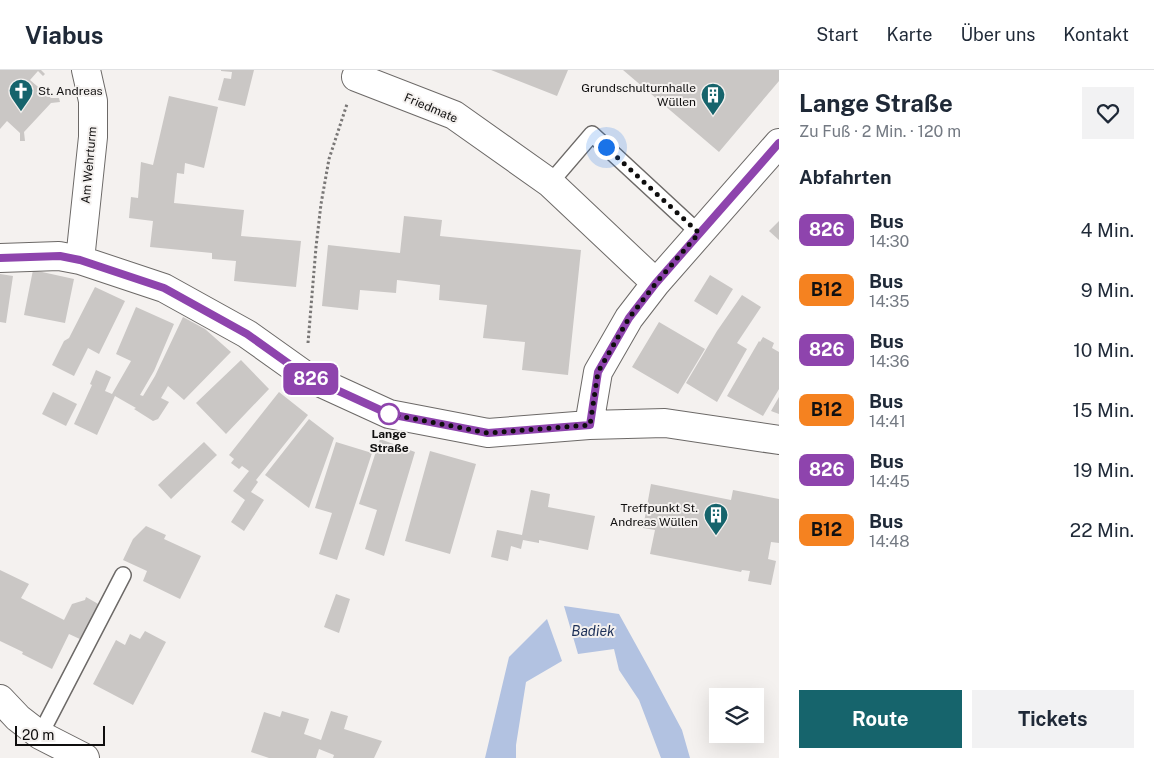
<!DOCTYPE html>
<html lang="de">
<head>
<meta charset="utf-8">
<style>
  :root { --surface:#fff; --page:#f2f2f3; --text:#1f2937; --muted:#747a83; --line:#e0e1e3; --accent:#16646c }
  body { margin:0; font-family:"Public Sans",sans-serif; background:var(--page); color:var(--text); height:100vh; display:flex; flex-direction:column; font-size:19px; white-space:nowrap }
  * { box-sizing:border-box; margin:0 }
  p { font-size:16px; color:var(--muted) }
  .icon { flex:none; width:28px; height:28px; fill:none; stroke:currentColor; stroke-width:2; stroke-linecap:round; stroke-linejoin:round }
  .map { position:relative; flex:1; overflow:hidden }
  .details { display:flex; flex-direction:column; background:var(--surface); width:375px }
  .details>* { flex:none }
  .badge { padding:0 10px; border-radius:8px; font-size:18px; line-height:32px }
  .buttons { position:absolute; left:709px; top:618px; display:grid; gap:10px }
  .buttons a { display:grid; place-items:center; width:55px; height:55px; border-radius:0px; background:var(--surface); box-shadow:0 5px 20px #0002; font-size:25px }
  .scale { position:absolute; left:15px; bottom:12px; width:90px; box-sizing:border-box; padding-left:5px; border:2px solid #0f0e0e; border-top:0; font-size:14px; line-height:18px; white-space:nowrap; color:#0f0e0e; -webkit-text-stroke:4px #f4f1ef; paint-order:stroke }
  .you { position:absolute; width:25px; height:25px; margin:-12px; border:4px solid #fff; border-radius:50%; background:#1a73e8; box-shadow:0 0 0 8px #1a73e833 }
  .map>.badge { position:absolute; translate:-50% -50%; box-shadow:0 0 0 2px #fff }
  h2 { padding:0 20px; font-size:19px; line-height:45px }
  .round { display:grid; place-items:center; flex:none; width:52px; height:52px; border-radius:0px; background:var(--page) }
  .overview { display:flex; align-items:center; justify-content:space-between; height:85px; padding:0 20px }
  h1 { font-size:24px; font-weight:700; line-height:38px }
  .cta { display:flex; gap:10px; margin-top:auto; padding:10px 20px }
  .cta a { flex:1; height:58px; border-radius:0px; background:var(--accent); color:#fff; font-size:20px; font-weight:700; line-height:58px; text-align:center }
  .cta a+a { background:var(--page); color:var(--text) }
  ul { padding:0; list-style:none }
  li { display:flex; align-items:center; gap:15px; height:60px; padding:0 20px }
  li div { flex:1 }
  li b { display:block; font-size:19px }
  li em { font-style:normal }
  li .badge { min-width:55px; font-weight:700; text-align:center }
  header { display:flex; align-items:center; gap:30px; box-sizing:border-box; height:70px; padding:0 25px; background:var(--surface); border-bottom:1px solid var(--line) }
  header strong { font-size:24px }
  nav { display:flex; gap:28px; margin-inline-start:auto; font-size:18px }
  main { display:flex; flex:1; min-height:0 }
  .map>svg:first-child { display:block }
</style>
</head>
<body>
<header>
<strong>Viabus</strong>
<nav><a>Start</a><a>Karte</a><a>Über uns</a><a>Kontakt</a></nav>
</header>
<main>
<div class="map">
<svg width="779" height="688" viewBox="0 0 779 688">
  <rect width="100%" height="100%" fill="#f4f1ef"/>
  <path fill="#b2c2e1" d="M 564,536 L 619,544 L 650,600 L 682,660 L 690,688 L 661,688 L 639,630 L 619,600 L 614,579 L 578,584 Z
    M 547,549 L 562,591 L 526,612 L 516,675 L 516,688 L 485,688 L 509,587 Z"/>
  <path fill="#cac7c5" d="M 0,0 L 41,0 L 45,4 L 43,6 L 38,1 L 30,10 L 51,28 L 59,28 L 60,32 L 51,33 L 24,62 L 25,71 L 20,71 L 20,63 L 7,51 L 0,59 Z
    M 221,0 L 254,0 L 245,36 L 218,30 L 224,8 L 231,9 L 232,2 L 221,1 Z
    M 491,0 L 568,0 L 557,26 Z
    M 623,0 L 779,0 L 779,11 L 719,82 Z
    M 169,26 L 218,37 L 204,98 L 185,93 L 184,104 L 177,103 L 174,133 L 244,140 L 241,166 L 301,171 L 296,217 L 234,211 L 236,191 L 212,189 L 212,183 L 150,177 L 153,151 L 129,148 L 131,127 L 138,128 L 141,92 L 153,95 Z
    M 404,146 L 442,150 L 440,166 L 581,180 L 568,305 L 522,300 L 525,272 L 483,268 L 487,235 L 439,230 L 440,215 L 397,210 L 396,223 L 360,220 L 358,240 L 322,236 L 328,175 L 400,183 Z
    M 779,151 L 779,170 L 769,161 Z
    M 33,200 L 74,209 L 65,253 L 24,245 Z
    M 0,204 L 13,206 L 6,253 L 0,252 Z
    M 710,205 L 733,219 L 717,245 L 694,231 Z
    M 95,217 L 125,231 L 99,284 L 88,278 L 74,306 L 52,295 L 64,271 L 69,268 Z
    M 742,225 L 761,237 L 737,273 L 747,279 L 717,332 L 686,313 L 717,261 Z
    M 136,237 L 174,254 L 154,301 L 140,325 L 143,326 L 155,306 L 183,247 L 205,259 L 231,282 L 184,330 L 168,316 L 161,328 L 169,332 L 158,349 L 153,351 L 134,339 L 136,338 L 115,326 L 97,365 L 74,354 L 92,315 L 90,314 L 96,300 L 111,307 L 105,321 L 112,324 L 131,291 L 116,284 Z
    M 659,252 L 705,279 L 678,324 L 632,297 Z
    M 763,267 L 774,273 L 772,278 L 779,282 L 779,319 L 763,346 L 727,326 L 759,271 L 760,272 Z
    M 241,290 L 269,319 L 226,364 L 196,333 Z
    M 53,322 L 77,334 L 66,356 L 42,344 Z
    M 279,322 L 308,345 L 256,410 L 258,412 L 251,422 L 264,430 L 244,461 L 231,452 L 245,430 L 233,421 L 249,401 L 242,396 L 239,399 L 231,393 L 234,389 L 229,385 Z
    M 779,327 L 779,344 L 771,341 Z
    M 309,349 L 334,368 L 309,438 L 265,405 Z
    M 380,369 L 415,382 L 384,486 L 365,479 L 377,440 L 359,434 Z
    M 204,372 L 217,385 L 171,429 L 158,415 Z
    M 336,372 L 372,383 L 337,490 L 319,484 L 332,443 L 315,438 Z
    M 430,381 L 476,394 L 450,484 L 405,471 Z
    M 651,414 L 731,430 L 733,420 L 779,429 L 779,473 L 771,472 L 768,489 L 776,491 L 771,515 L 748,511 L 750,501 L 742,500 L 741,502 L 650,484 L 655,460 L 643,458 Z
    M 531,420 L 550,424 L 548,437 L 595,446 L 588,480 L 539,470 L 539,473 L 523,470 L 521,479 L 511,476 L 508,491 L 491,487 L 497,460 L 522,465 Z
    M 146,456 L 166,465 L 164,469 L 201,486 L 180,529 L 143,511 L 147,501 L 123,490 L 133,469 Z
    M 0,500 L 29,514 L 21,528 L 64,550 L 72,534 L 85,530 L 86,527 L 100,535 L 82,570 L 69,564 L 52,599 L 22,584 L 23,582 L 0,571 Z
    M 336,524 L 350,529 L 339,563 L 324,557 Z
    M 145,561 L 166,572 L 133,635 L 93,614 L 116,570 L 125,575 L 130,564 L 140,569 Z
    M 282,641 L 309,649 L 304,664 L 321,670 L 331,641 L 348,646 L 344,659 L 382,671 L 374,688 L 333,688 L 334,685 L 319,679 L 316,688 L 269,688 L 251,682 L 264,642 L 280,647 Z"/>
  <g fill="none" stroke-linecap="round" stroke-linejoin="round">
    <defs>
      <path id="service" d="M 550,113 L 592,64 L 699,163
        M 40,665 L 123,505"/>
      <path id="minor" d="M 356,7 L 454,45 L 550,113 L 656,213
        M 0,188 L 59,186 L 80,190 L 164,218 L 247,264 L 306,306 L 389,344 L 488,363 L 589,355 L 665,353 L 779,370
        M 80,190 L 93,67 L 93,31 L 86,0
        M 589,355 L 598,302 L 629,248 L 656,213 L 779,73
        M 0,629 L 18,648 L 40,665 L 85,688"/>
    </defs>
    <use href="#service" stroke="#6c6967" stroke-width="18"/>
    <use href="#minor" stroke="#6c6967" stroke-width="30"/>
    <path stroke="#797776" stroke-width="3" stroke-dasharray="2.5 2.5" stroke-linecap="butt" d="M 308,273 L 316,177 L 321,134 L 329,89 L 347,34"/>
    <use href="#service" stroke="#fff" stroke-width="15"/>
    <use href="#minor" stroke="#fff" stroke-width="28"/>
  </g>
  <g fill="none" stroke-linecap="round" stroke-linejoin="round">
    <defs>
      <path id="line" d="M 0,188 L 60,186 L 80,190 L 164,218 L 247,264 L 306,306 L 389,344 L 488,363 L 590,355 L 598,302 L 629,248 L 656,213 L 779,73"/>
    </defs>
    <use href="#line" stroke="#fff" stroke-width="11"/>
    <use href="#line" stroke="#8e44ad" stroke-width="8"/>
    <path stroke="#0f0e0e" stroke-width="5" stroke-dasharray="0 9" d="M 389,344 L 488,363 L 590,355 L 598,302 L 629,248 L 656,213 L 699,163 L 606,77"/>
  </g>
  <defs>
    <symbol id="church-pin" viewBox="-11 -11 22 30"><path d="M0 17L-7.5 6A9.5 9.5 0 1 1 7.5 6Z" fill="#16646c" stroke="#f4f1ef"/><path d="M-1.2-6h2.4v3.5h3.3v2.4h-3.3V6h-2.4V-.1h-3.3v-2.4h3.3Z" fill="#fff"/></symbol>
    <symbol id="building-pin" viewBox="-11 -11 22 30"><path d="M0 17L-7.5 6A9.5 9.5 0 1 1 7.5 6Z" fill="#16646c" stroke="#f4f1ef"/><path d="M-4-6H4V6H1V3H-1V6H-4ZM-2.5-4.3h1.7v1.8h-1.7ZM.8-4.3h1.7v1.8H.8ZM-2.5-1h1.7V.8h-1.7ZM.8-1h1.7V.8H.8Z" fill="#fff"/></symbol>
  </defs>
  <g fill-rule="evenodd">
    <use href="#church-pin" x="7" y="7" width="28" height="38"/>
    <use href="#building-pin" x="699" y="11" width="28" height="38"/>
    <use href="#building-pin" x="702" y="431" width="28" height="38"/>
  </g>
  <circle fill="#fff" stroke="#8e44ad" stroke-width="2.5" cx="389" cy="344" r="10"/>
  <g text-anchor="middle" stroke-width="4" stroke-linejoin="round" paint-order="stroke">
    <g font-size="12" fill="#0f0e0e" stroke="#f4f1ef" text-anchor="end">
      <text x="696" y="22">Grundschulturnhalle<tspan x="696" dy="14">Wüllen</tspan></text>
      <text x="38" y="25" text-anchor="start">St. Andreas</text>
      <text x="698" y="442">Treffpunkt St.<tspan x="698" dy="14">Andreas Wüllen</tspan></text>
    </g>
    <g font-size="12" fill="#0f0e0e" stroke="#f4f1ef">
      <text transform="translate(431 38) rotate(23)" y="4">Friedmate</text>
      <text transform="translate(89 95) rotate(-85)" y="4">Am Wehrturm</text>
    </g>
    <g font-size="12" font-weight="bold" fill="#0f0e0e" stroke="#f4f1ef">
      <text x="389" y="368">Lange<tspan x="389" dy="14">Straße</tspan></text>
    </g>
    <g font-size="14" font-style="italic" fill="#1d3058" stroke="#f4f1ef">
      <text x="593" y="566">Badiek</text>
    </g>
  </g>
</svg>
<div class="buttons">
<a><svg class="icon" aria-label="layers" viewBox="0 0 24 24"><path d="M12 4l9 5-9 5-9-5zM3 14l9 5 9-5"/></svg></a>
</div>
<div class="scale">20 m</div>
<div class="you" style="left:606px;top:77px"></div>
<b class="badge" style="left:311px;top:309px;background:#8e44ad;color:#fff">826</b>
</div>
<section class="details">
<div class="overview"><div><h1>Lange Straße</h1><p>Zu Fuß · 2 Min. · 120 m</p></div><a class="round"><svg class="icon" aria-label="heart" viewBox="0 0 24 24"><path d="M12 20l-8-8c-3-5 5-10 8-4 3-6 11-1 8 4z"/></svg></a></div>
<h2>Abfahrten</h2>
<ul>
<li><span class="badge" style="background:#8e44ad;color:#fff">826</span><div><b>Bus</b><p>14:30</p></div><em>4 Min.</em></li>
<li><span class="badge" style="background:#f58220;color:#111">B12</span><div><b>Bus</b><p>14:35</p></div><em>9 Min.</em></li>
<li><span class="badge" style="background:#8e44ad;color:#fff">826</span><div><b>Bus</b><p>14:36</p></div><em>10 Min.</em></li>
<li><span class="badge" style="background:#f58220;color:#111">B12</span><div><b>Bus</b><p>14:41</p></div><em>15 Min.</em></li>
<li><span class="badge" style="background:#8e44ad;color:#fff">826</span><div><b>Bus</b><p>14:45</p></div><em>19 Min.</em></li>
<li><span class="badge" style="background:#f58220;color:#111">B12</span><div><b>Bus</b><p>14:48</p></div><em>22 Min.</em></li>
</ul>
<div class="cta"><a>Route</a><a>Tickets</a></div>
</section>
</main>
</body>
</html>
